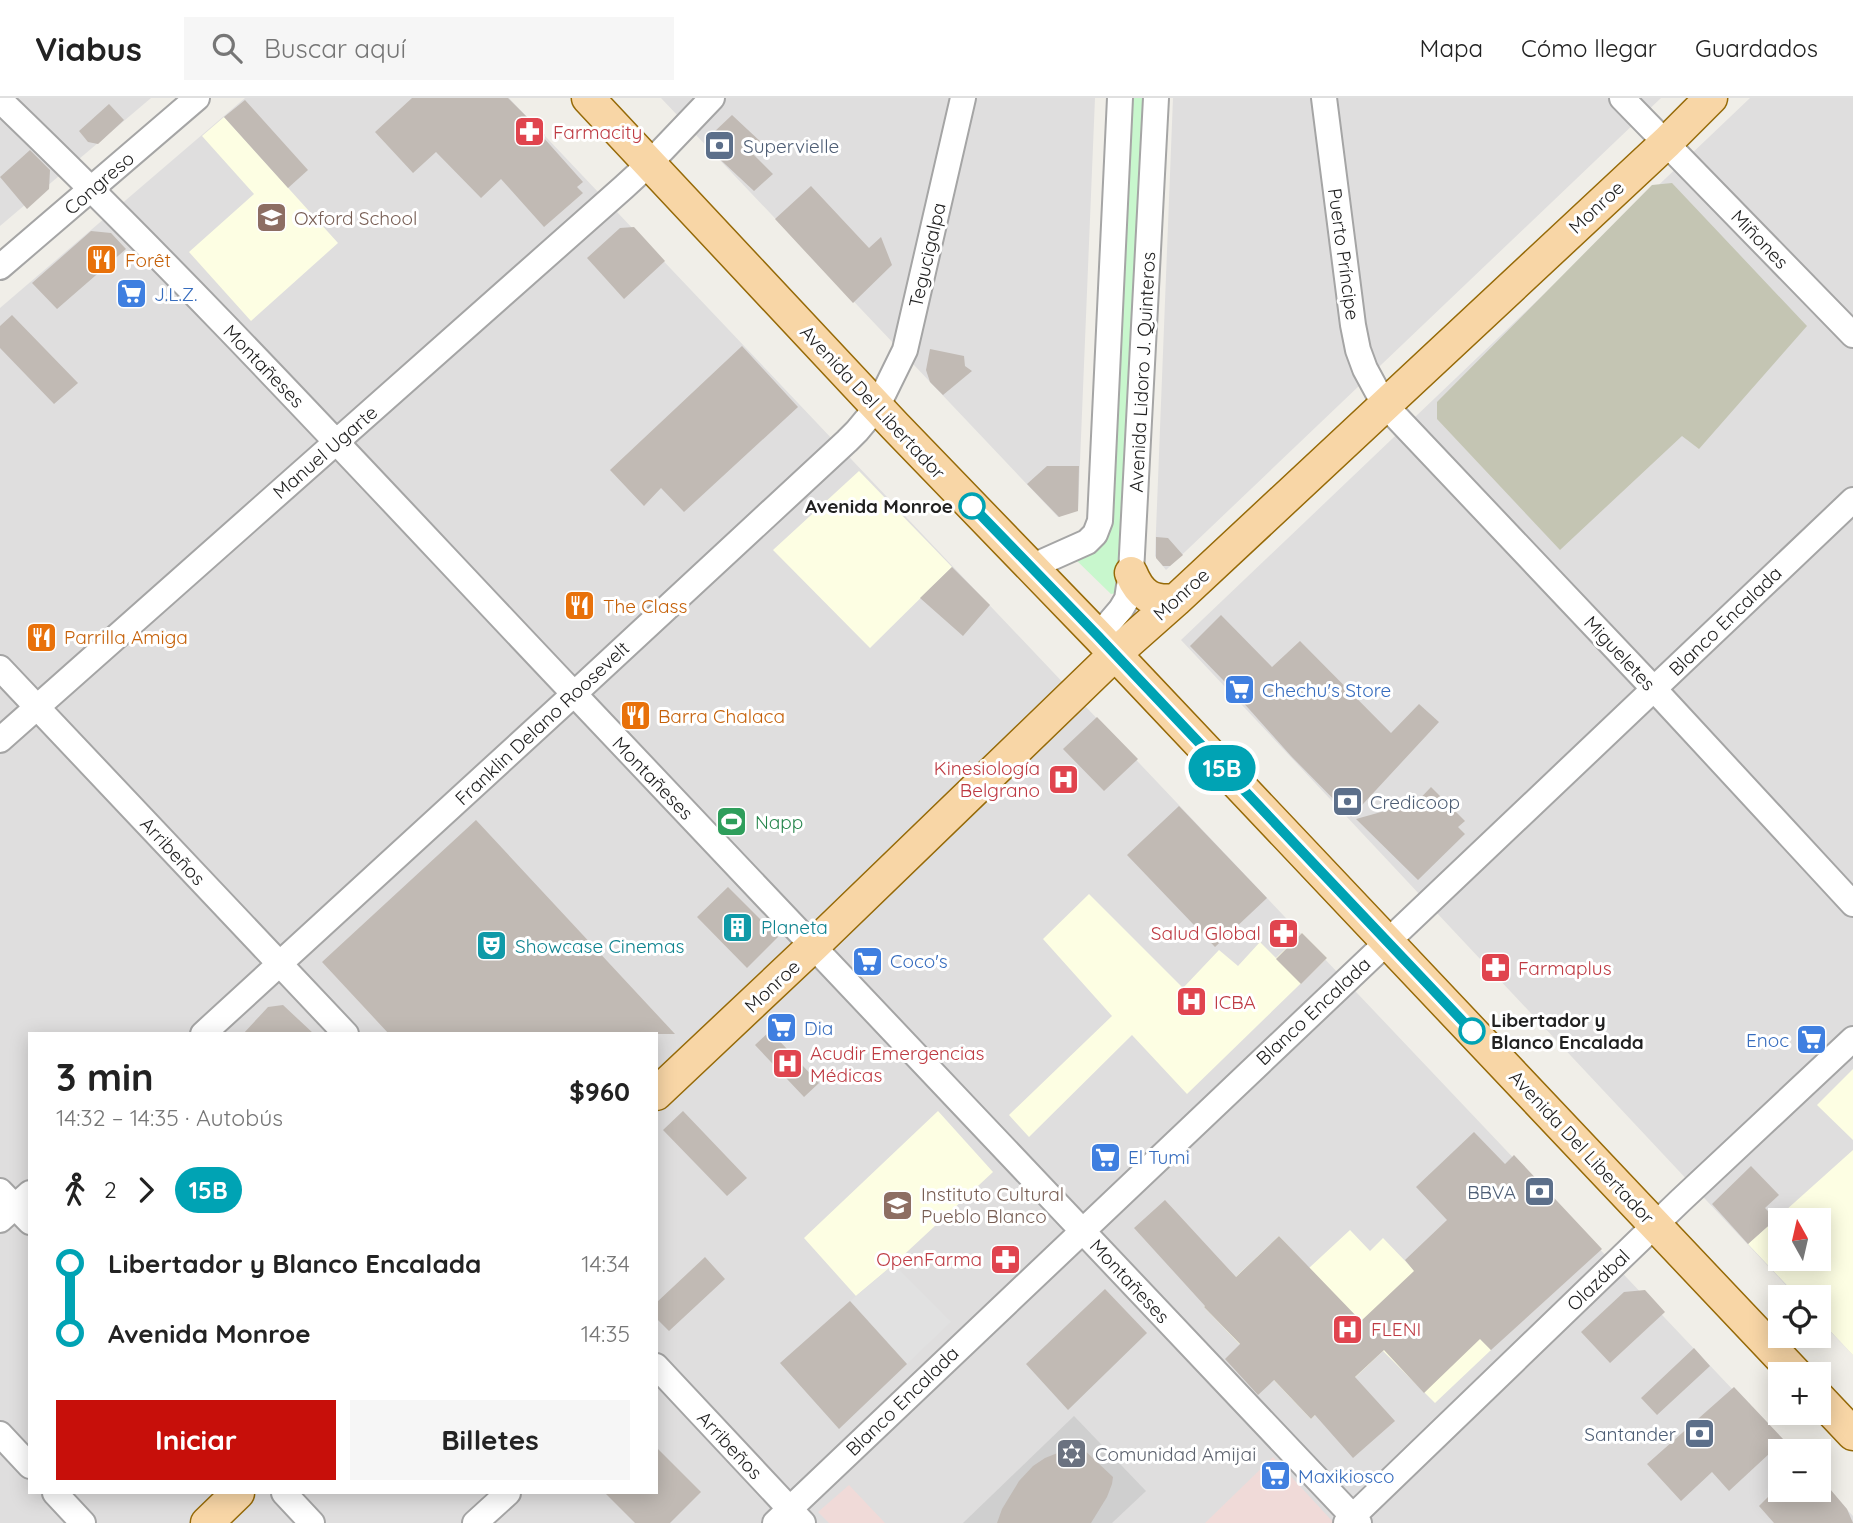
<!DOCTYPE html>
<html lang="es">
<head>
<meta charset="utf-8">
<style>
  :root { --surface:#fff; --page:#f6f6f6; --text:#222; --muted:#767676; --line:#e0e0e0; --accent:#c70f0a }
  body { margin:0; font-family:Quicksand,sans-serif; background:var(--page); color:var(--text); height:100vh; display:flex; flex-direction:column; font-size:26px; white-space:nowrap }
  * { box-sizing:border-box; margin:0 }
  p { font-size:23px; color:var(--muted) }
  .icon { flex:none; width:38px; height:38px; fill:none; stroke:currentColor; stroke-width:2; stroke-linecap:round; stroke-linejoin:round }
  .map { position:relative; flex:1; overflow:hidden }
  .sheet { position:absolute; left:28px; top:934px; width:630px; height:462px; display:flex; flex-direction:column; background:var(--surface); border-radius:0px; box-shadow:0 4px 18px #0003 }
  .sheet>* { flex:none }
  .badge { padding:0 14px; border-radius:23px; font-size:24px; line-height:46px }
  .needle { width:46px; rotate:352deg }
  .tools { position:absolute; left:1768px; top:1110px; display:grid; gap:14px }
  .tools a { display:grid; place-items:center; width:63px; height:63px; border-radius:0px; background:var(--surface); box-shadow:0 4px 18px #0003; font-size:35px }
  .map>.badge { position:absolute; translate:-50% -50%; box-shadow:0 0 0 4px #fff }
  .legs { display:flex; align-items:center; gap:10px; height:77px; padding:0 28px; font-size:23px }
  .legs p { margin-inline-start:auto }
  .summary { display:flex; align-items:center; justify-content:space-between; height:119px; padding:0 28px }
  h1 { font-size:38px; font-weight:700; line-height:52px }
  .primary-button { display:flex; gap:14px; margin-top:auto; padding:14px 28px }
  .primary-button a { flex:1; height:80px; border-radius:0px; background:var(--accent); color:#fff; font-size:28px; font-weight:700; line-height:80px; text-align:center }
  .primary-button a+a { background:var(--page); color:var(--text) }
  ul { padding:0 28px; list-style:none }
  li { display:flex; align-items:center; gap:24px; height:70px; font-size:26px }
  li i { display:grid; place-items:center; width:10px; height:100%; margin:0 9px; background:currentColor }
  li i::after { content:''; width:18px; height:18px; margin:-9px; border:5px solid; border-radius:50%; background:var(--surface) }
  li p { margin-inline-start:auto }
  li:first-child i { background:linear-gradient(#0000 50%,currentColor 0) }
  li:last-child i { background:linear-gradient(currentColor 50%,#0000 0) }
  header { display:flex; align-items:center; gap:42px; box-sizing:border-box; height:98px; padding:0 35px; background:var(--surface); border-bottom:2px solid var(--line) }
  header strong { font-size:33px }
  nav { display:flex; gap:38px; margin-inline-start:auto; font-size:24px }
  .search { width:490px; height:63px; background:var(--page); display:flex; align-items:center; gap:18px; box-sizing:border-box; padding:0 24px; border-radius:0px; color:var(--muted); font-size:26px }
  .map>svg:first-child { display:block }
</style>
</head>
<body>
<header>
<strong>Viabus</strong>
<div class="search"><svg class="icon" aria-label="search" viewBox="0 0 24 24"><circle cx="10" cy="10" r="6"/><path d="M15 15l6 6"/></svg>Buscar aquí</div>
<nav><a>Mapa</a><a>Cómo llegar</a><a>Guardados</a></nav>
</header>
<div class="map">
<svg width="1853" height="1425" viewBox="0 0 1853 1425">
  <rect width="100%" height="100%" fill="#f0eee8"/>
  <path fill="#dfdede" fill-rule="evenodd" d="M 0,0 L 151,0 L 0,128 Z
    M 245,0 L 509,0 L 1791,1353 L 1780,1353 L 1780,1391 L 1818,1391 L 1818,1381 L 1853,1418 L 1853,1425 L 0,1425 L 0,210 ZM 30,936 L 656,936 L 656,1395 L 30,1395 Z
    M 661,0 L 1095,0 L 1078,412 L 1058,419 Z
    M 1173,0 L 1661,0 L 1166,472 L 1155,458 Z
    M 1750,0 L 1853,0 L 1853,1257 L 1818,1221 L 1818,1199 L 1797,1199 L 1181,542 ZM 1780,1122 L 1818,1122 L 1818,1160 L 1780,1160 Z"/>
  <path fill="#f0dad8" d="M 1273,1359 L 1334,1425 L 1205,1425 Z
    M 849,1387 L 885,1425 L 829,1425 L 818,1414 Z"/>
  <path fill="#fdfee3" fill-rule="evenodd" d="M 224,19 L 338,145 L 251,223 L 189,154 L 254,96 L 202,38 Z
    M 859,373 L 952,469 L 870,550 L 773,452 Z
    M 1089,796 L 1183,890 L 1219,852 L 1238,868 L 1260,844 L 1276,860 L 1302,835 L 1327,860 L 1187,996 L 1132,937 L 1029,1039 L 1009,1017 L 1112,918 L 1043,841 Z
    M 1853,971 L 1853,1042 L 1817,1007 Z
    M 938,1013 L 993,1074 L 894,1166 L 856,1198 L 804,1140 Z
    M 1853,1052 L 1853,1257 L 1818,1220 L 1818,1199 L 1798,1199 L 1748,1146 ZM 1780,1122 L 1818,1122 L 1818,1160 L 1780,1160 Z
    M 1350,1132 L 1370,1153 L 1383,1140 L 1491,1252 L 1435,1305 L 1383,1253 L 1311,1321 L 1204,1209 L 1279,1138 L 1309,1170 Z"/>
  <path fill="#cfcfcf" d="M 1074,1318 L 1146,1393 L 1112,1425 L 963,1425 Z"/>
  <path fill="#c4c5b3" d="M 1672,85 L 1807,228 L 1699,351 L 1682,338 L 1560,452 L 1437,321 L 1437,304 L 1652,87 Z"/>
  <path fill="#c8f7cd" d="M 1128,0 L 1144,0 L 1126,490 L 1117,495 L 1111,496 L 1074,460 L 1087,456 Z"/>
  <path fill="#e1e1e1" d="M 894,1166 L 951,1224 L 907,1266 L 850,1203 Z"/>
  <path fill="#c1bab4" d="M 412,0 L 508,0 L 545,37 L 543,39 L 583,84 L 577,89 L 583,95 L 544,129 L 501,81 L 481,100 L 436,54 L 413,75 L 375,34 Z
    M 245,2 L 308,72 L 288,90 L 224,19 Z
    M 109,6 L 124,22 L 98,46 L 88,44 L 79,33 Z
    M 732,17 L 763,46 L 753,56 L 773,76 L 754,93 L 711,53 L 713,35 Z
    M 30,52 L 50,72 L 49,91 L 27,111 L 0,79 Z
    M 811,88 L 869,150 L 881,139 L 892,167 L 853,205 L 775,121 Z
    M 634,129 L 665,163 L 624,201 L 587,160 L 620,130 Z
    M 91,133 L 111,135 L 126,151 L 57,211 L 32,185 Z
    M 12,217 L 78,285 L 54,306 L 0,250 L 0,228 Z
    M 742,248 L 798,309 L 684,414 L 661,390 L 644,408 L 610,372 Z
    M 930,251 L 964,258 L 965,268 L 972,273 L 943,297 L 930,284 L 926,272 Z
    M 1047,368 L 1079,368 L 1078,413 L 1059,419 L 1027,386 Z
    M 1156,439 L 1168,440 L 1183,457 L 1170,468 L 1163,468 L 1156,460 Z
    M 952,469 L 990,507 L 963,538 L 920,500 Z
    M 1221,517 L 1272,569 L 1300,543 L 1391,635 L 1419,606 L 1439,624 L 1351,719 L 1291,658 L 1224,583 L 1190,548 Z
    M 1097,619 L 1138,661 L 1104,693 L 1063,651 Z
    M 1431,689 L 1465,723 L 1458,729 L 1465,736 L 1418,782 L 1356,721 L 1399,709 L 1411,710 Z
    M 1179,708 L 1267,800 L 1215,849 L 1127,757 Z
    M 476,722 L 675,936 L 389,936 L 322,864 Z
    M 728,789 L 778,839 L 747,870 L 697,819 Z
    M 1302,835 L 1327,860 L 1301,886 L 1276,861 Z
    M 283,907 L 314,936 L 243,936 L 268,909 Z
    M 770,933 L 819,985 L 804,999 L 755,947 Z
    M 683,1013 L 747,1080 L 727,1098 L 663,1032 Z
    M 1474,1034 L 1505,1066 L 1514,1057 L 1602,1151 L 1491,1252 L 1480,1241 L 1424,1295 L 1384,1252 L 1355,1279 L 1395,1323 L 1353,1360 L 1315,1317 L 1311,1321 L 1274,1282 L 1258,1297 L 1225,1261 L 1240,1246 L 1204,1209 L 1205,1208 L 1134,1130 L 1165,1102 L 1236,1179 L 1279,1138 L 1361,1223 L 1414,1173 L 1405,1162 L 1447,1122 L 1416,1089 Z
    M 1751,1068 L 1779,1097 L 1765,1110 L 1776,1121 L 1748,1146 L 1712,1106 Z
    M 705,1159 L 725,1181 L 669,1233 L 656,1220 L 656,1205 Z
    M 1105,1191 L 1147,1235 L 1068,1312 L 1026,1266 Z
    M 1645,1192 L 1665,1214 L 1610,1265 L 1581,1234 L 1624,1194 Z
    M 850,1203 L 907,1266 L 839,1331 L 780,1265 Z
    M 1694,1250 L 1710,1268 L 1657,1317 L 1641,1300 Z
    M 1734,1289 L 1784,1342 L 1729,1393 L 1712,1374 L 1681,1403 L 1647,1366 Z
    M 1080,1348 L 1113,1379 L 1112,1386 L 1107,1399 L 1091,1425 L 997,1425 L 1002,1411 L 1019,1383 L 1033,1368 L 1045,1360 L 1060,1354 Z
    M 656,1349 L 701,1394 L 670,1425 L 635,1425 L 605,1395 L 656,1395 Z
    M 1776,1391 L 1830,1391 L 1847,1411 L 1853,1425 L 1774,1425 L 1759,1408 Z"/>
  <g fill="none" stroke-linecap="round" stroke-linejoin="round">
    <defs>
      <path id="minor" d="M 1324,0 L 1353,227 L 1358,252 L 1365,271 L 1384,306 L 1654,591 L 1853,806
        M 1622,0 L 1853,237
        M 0,2 C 200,194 386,398 577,599 C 837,875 1099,1149 1359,1425
        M 0,169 L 197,0
        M 1031,469 L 1087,444 L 1095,436 L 1100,423 L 1120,0
        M 1098,538 L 1121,511 L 1127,501 L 1131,475 L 1156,0
        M 0,570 L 346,936
        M 0,642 L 624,89 L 649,66 L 712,0
        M 203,936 L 574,596 L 847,343 L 857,333 L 877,309 L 905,252 L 963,0
        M 0,1093 L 30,1124
        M 0,1122 L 30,1095
        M 656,1268 L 803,1425
        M 0,1336 L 30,1368
        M 55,1395 L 83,1425
        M 284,1395 L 312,1425
        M 475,1425 L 508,1395
        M 775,1425 L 1853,402
        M 1346,1425 L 1680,1103 L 1853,941"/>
      <path id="major" d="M 588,0 L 895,328 L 1098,538 L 1796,1276
        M 1131,475 C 1140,497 1152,505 1176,502
        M 656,996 L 813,848 L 1115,556 L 1176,502 L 1667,44 L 1711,0
        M 1818,1299 L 1853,1336
        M 207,1425 L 238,1395"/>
    </defs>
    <use href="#minor" stroke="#a5a5a5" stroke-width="28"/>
    <use href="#major" stroke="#966a08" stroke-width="35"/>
    <use href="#minor" stroke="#fff" stroke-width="24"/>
    <use href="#major" stroke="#f8d6a6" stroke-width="32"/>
  </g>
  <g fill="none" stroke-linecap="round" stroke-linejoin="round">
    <defs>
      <path id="line-1" d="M 972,408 L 1098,538 L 1472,933"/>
    </defs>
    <use href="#line-1" stroke="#fff" stroke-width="16"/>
    <use href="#line-1" stroke="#00a3b4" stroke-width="10"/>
  </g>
  <defs>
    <symbol id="pharmacy-square" viewBox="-11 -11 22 22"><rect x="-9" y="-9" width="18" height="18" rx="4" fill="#e0444e" stroke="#fff"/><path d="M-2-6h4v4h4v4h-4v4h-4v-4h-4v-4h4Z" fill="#fff"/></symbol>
    <symbol id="bank-square" viewBox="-11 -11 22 22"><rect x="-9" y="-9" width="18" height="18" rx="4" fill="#5c6f8a" stroke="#fff"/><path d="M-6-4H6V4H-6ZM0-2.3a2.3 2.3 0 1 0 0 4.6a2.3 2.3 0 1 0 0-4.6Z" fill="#fff"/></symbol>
    <symbol id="school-square" viewBox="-11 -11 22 22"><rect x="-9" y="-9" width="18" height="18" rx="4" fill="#8d6e63" stroke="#fff"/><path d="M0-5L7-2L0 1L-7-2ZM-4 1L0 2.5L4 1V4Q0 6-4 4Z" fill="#fff"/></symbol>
    <symbol id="restaurant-square" viewBox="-11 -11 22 22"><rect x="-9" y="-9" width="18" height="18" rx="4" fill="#e8710a" stroke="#fff"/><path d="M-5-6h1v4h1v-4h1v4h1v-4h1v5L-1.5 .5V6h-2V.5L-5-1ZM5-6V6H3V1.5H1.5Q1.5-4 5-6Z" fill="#fff"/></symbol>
    <symbol id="supermarket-square" viewBox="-11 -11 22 22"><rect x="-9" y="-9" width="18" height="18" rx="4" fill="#3f7fe0" stroke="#fff"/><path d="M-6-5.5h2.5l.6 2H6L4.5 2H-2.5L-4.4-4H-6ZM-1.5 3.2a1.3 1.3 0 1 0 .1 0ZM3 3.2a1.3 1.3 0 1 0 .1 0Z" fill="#fff"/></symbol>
    <symbol id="hospital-square" viewBox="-11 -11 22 22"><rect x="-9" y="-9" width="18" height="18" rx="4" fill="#e0444e" stroke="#fff"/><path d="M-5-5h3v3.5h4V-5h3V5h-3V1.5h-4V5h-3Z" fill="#fff"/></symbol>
    <symbol id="stadium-square" viewBox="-11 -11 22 22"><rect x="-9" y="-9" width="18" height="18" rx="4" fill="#2e9e5b" stroke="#fff"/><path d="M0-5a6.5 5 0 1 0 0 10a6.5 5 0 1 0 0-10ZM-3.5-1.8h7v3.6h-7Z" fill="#fff"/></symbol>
    <symbol id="building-square" viewBox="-11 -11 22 22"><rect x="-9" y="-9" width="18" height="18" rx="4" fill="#0f9aa8" stroke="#fff"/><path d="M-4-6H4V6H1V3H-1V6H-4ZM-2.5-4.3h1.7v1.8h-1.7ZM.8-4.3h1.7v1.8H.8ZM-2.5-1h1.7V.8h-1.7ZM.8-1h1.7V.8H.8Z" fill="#fff"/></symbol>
    <symbol id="theatre-square" viewBox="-11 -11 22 22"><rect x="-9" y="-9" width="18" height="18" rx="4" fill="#0f9aa8" stroke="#fff"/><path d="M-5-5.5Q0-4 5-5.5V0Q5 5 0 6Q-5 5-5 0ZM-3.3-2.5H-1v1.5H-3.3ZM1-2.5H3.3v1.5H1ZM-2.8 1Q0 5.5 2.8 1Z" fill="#fff"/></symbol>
    <symbol id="synagogue-square" viewBox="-11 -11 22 22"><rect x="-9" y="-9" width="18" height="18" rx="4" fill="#6b7280" stroke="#fff"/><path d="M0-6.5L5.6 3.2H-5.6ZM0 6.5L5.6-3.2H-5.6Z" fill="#fff"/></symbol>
  </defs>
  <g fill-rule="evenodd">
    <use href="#pharmacy-square" x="512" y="16" width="35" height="35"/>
    <use href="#bank-square" x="702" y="30" width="35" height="35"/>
    <use href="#school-square" x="254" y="102" width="35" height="35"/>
    <use href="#restaurant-square" x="84" y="144" width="35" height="35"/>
    <use href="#supermarket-square" x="114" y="178" width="35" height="35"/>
    <use href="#restaurant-square" x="562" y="490" width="35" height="35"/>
    <use href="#restaurant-square" x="24" y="522" width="35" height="35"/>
    <use href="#supermarket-square" x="1222" y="574" width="35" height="35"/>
    <use href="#restaurant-square" x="618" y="600" width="35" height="35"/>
    <use href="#hospital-square" x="1046" y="664" width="35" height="35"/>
    <use href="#bank-square" x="1330" y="686" width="35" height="35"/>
    <use href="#stadium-square" x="714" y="706" width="35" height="35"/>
    <use href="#building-square" x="720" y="812" width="35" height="35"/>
    <use href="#pharmacy-square" x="1266" y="818" width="35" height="35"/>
    <use href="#theatre-square" x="474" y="830" width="35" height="35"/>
    <use href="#supermarket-square" x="850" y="846" width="35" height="35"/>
    <use href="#pharmacy-square" x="1478" y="852" width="35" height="35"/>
    <use href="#hospital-square" x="1174" y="886" width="35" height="35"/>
    <use href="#supermarket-square" x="764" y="912" width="35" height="35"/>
    <use href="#supermarket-square" x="1794" y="924" width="35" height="35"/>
    <use href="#hospital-square" x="770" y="948" width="35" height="35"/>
    <use href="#supermarket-square" x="1088" y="1042" width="35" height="35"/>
    <use href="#bank-square" x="1522" y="1076" width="35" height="35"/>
    <use href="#school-square" x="880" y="1090" width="35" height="35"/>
    <use href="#pharmacy-square" x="988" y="1144" width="35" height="35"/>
    <use href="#hospital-square" x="1330" y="1214" width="35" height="35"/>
    <use href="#bank-square" x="1682" y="1318" width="35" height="35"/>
    <use href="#synagogue-square" x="1054" y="1338" width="35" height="35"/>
    <use href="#supermarket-square" x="1258" y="1360" width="35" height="35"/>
  </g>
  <g fill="#fff" stroke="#00a3b4" stroke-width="3.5">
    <circle cx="972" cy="408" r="12"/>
    <circle cx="1472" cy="933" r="12"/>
  </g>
  <g text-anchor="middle" stroke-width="6" stroke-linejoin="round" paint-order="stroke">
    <g font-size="19" fill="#be3a42" stroke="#fff" text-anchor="start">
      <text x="553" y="41">Farmacity</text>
      <text x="1040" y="677" text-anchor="end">Kinesiología<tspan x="1040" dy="22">Belgrano</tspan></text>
      <text x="1261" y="842" text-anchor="end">Salud Global</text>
      <text x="1518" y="877">Farmaplus</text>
      <text x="1214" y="911">ICBA</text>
      <text x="810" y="962">Acudir Emergencias<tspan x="810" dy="22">Médicas</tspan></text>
      <text x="982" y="1168" text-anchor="end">OpenFarma</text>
      <text x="1371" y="1238">FLENI</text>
    </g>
    <g font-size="19" fill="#4e5e75" stroke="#fff" text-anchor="start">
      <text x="743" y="55">Supervielle</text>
      <text x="1370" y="711">Credicoop</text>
      <text x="1516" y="1101" text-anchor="end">BBVA</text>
      <text x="1676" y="1343" text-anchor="end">Santander</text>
    </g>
    <g font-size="19" fill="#212121" stroke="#fff">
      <text transform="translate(99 85) rotate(-41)" y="7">Congreso</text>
      <text transform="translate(1596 109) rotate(-43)" y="7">Monroe</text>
      <text transform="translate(1760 141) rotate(46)" y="7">Miñones</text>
      <text transform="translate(1344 156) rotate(82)" y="7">Puerto Príncipe</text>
      <text transform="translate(927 157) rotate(-77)" y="7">Tegucigalpa</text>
      <text transform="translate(264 268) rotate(46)" y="7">Montañeses</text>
      <text transform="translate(1142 274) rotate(-87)" y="7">Avenida Lidoro J. Quinteros</text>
      <text transform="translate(873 304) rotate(47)" y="7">Avenida Del Libertador</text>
      <text transform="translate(325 354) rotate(-41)" y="7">Manuel Ugarte</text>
      <text transform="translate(1181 496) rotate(-42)" y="7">Monroe</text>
      <text transform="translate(1725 523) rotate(-44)" y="7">Blanco Encalada</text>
      <text transform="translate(1620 555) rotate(47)" y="7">Migueletes</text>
      <text transform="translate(542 625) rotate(-43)" y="7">Franklin Delano Roosevelt</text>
      <text transform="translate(653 680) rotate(46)" y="7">Montañeses</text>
      <text transform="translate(173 753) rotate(47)" y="7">Arribeños</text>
      <text transform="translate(772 888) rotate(-43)" y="7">Monroe</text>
      <text transform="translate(1313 913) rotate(-43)" y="7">Blanco Encalada</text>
      <text transform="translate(1582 1049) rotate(47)" y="7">Avenida Del Libertador</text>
      <text transform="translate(1598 1182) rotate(-44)" y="7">Olazábal</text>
      <text transform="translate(1130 1183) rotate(47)" y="7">Montañeses</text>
      <text transform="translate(902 1303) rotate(-44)" y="7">Blanco Encalada</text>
      <text transform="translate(730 1347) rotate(47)" y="7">Arribeños</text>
    </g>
    <g font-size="19" fill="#785e54" stroke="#fff" text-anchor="start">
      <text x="294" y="127">Oxford School</text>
      <text x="921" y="1103">Instituto Cultural<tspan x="921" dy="22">Pueblo Blanco</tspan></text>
    </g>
    <g font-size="19" fill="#c56008" stroke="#fff" text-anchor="start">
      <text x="125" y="169">Forêt</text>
      <text x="603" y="515">The Class</text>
      <text x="64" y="546">Parrilla Amiga</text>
      <text x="658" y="625">Barra Chalaca</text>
    </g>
    <g font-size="19" fill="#366cbe" stroke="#fff" text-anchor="start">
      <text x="154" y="203">J.L.Z.</text>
      <text x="1262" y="599">Chechu's Store</text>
      <text x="890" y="870">Coco's</text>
      <text x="804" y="937">Dia</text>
      <text x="1789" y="949" text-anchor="end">Enoc</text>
      <text x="1128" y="1066">El Tumi</text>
      <text x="1298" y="1385">Maxikiosco</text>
    </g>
    <g font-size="19" font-weight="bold" fill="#212121" stroke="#fff" text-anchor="end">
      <text x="953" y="415">Avenida Monroe</text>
      <text x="1491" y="929" text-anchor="start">Libertador y<tspan x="1491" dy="22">Blanco Encalada</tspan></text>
    </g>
    <g font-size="19" fill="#27864d" stroke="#fff" text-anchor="start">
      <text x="755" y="731">Napp</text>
    </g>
    <g font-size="19" fill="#0d838f" stroke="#fff" text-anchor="start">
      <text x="761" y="836">Planeta</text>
      <text x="515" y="855">Showcase Cinemas</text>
    </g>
    <g font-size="19" fill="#5b616d" stroke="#fff" text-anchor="start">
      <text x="1095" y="1363">Comunidad Amijai</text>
    </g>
  </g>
</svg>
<div class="tools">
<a><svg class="needle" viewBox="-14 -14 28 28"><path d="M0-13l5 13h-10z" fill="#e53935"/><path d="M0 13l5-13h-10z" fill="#767676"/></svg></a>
<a><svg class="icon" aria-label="locate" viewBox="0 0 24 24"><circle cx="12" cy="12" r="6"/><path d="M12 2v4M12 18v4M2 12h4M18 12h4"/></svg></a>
<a>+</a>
<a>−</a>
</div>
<b class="badge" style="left:1222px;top:670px;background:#00a3b4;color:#fff">15B</b>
<section class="sheet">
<div class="summary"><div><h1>3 min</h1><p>14:32 – 14:35 · Autobús</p></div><b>$960</b></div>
<div class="legs"><svg class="icon" aria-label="walk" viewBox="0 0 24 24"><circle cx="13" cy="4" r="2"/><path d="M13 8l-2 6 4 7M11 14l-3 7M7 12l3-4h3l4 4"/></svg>2<svg class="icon" aria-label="forward" viewBox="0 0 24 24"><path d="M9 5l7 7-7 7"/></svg><b class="badge" style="background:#00a3b4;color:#fff">15B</b></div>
<ul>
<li><i style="color:#00a3b4"></i><b>Libertador y Blanco Encalada</b><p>14:34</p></li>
<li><i style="color:#00a3b4"></i><b>Avenida Monroe</b><p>14:35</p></li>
</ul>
<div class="primary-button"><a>Iniciar</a><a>Billetes</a></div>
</section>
</div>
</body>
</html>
